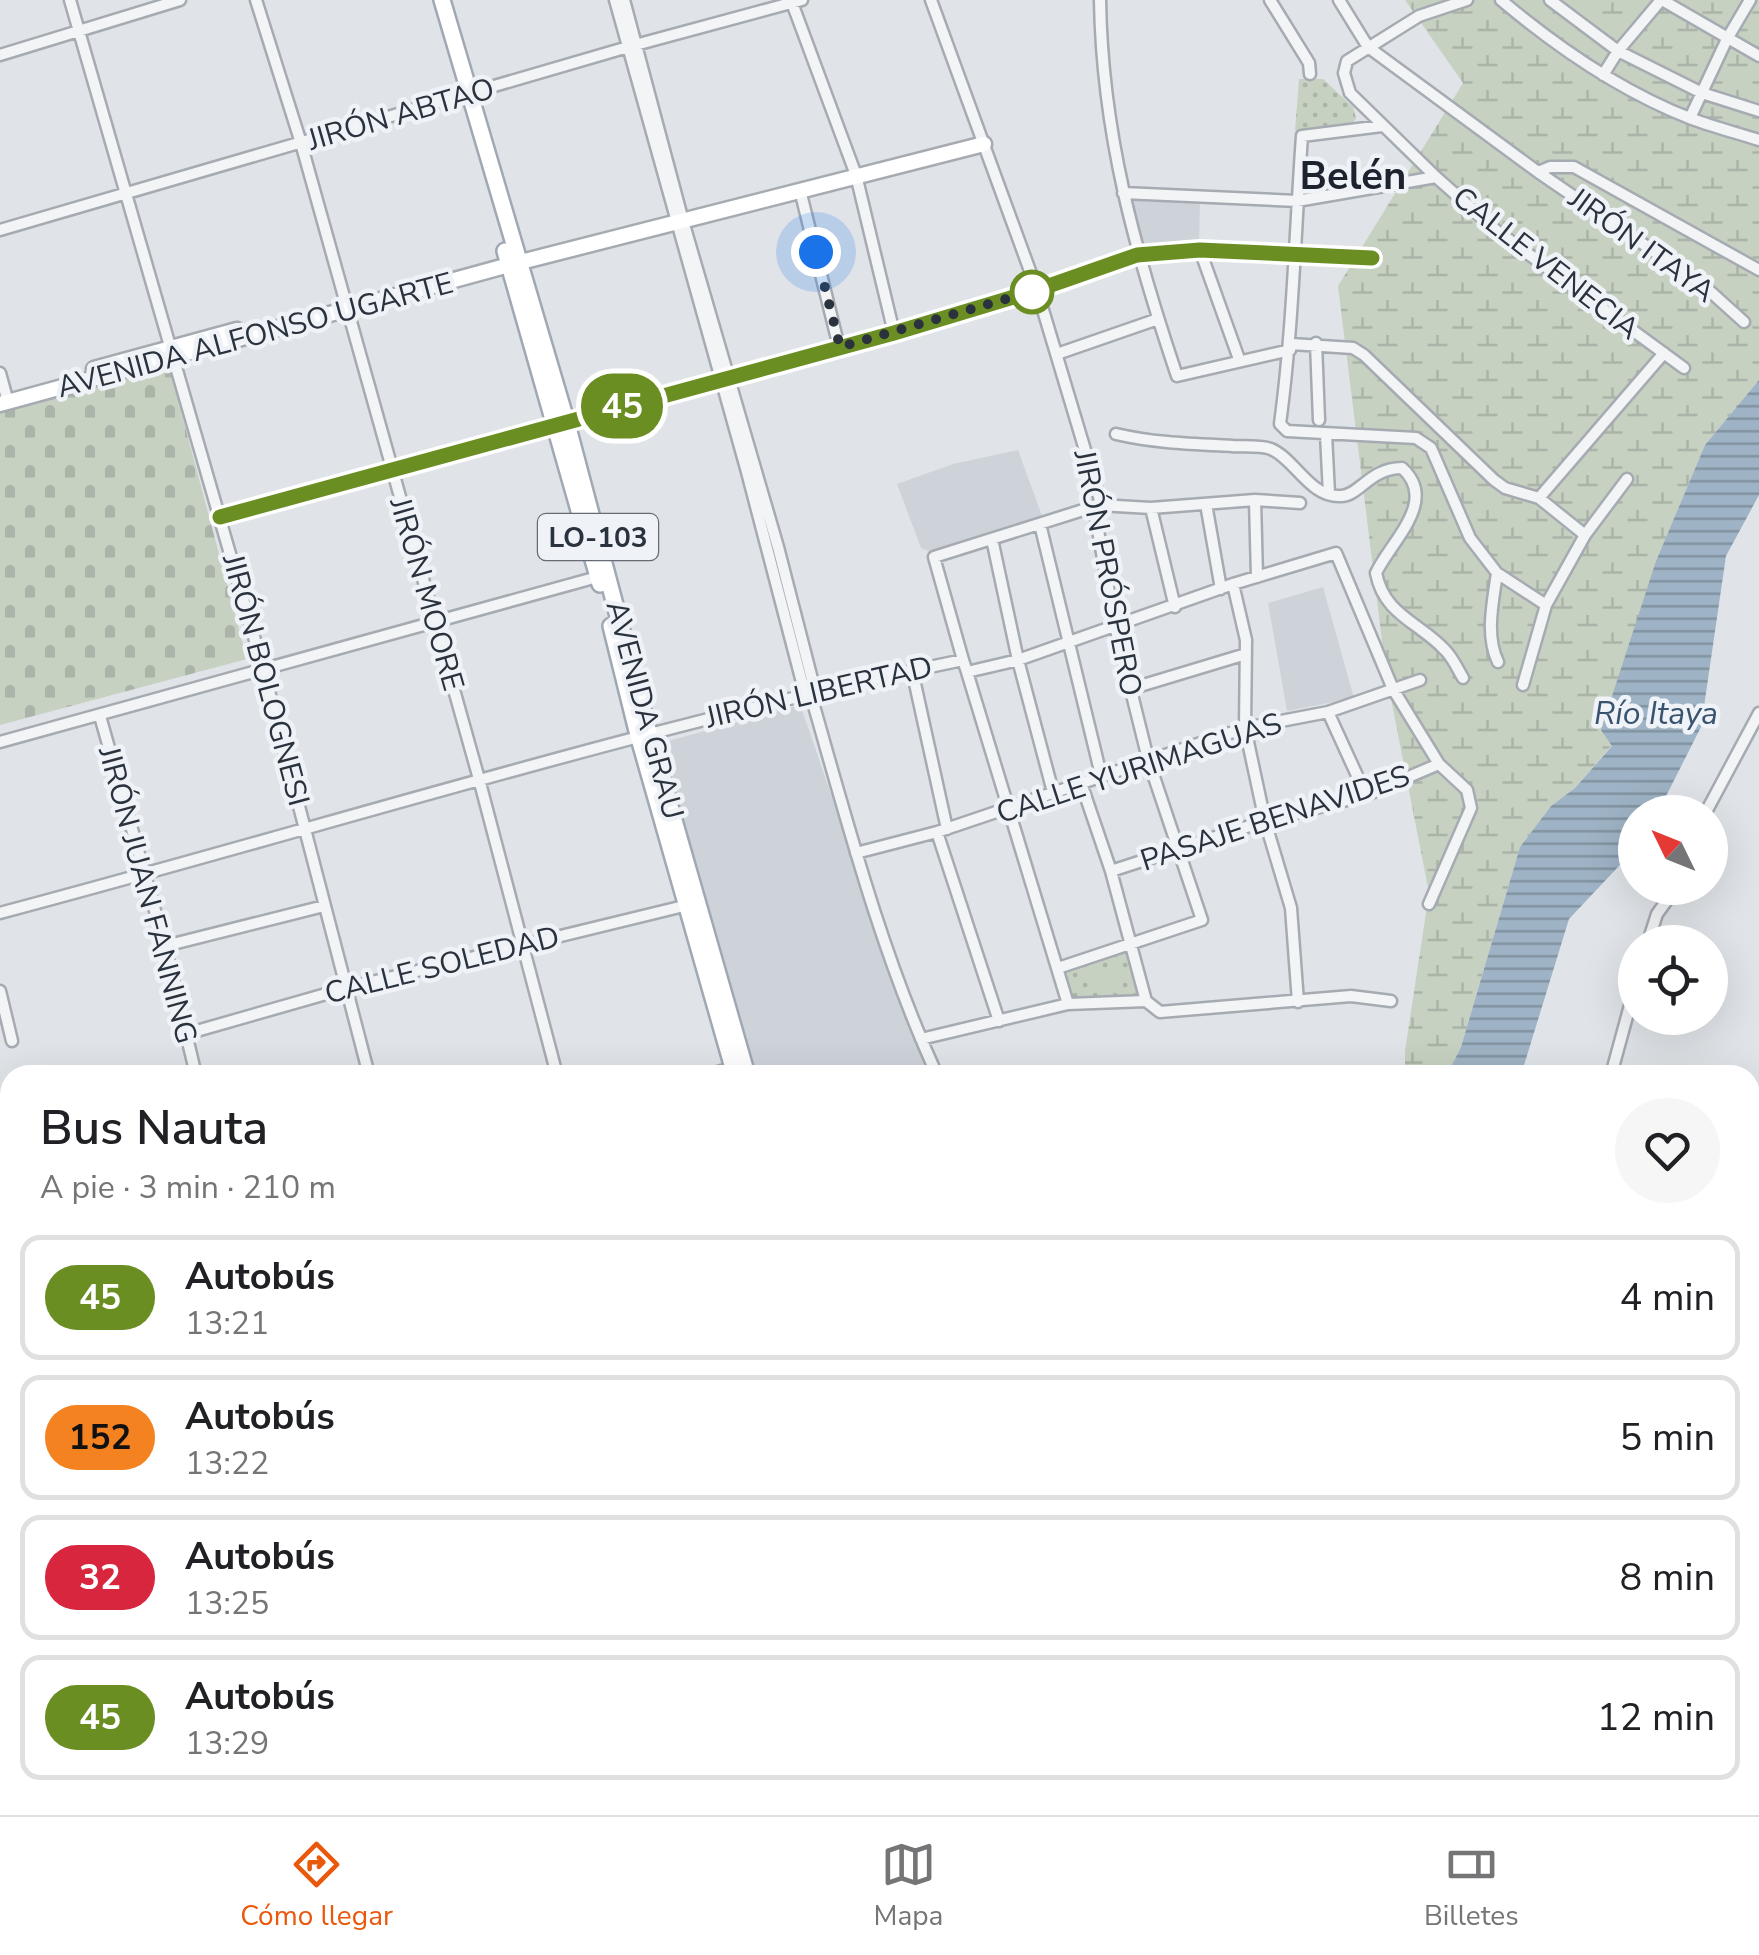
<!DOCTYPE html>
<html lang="es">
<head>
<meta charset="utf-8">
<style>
  :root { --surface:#fff; --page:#f6f6f6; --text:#202124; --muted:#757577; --line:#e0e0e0; --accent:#ea580c }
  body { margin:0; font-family:"Nunito Sans",sans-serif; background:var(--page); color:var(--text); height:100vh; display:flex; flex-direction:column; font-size:38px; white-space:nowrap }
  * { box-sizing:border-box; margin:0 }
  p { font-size:32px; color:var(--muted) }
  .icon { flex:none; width:55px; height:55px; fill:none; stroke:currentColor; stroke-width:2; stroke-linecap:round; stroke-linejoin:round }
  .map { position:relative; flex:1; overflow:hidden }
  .sheet { position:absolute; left:0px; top:1065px; width:1760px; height:750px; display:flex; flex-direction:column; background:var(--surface); border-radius:30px 30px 0 0; box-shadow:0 10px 40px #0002 }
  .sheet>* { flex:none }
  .badge { padding:0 20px; border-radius:32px; font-size:35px; line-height:65px }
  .needle { width:65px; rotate:313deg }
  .buttons { position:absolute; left:1618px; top:795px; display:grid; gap:20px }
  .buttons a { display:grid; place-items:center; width:110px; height:110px; border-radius:50%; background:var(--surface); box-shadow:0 10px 40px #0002; font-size:50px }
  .you { position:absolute; width:50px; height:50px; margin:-25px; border:8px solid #fff; border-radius:50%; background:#1a73e8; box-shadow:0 0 0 15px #1a73e833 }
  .map>.badge { position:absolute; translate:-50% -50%; box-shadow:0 0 0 5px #fff }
  .round { display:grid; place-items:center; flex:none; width:105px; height:105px; border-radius:52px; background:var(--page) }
  .overview { display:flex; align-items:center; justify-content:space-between; height:170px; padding:0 40px }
  h1 { font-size:48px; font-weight:600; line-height:75px }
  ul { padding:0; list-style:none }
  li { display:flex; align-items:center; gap:30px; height:125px; margin:0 20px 15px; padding:0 20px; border:5px solid var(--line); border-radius:20px }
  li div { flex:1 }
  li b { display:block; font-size:38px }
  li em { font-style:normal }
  li .badge { min-width:110px; font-weight:700; text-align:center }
  .tabs { display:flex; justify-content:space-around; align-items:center; height:140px; border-top:2px solid var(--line); background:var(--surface); font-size:28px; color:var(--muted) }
  .tabs a { display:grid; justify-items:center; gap:5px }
  .tabs .active { color:var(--accent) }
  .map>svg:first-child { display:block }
</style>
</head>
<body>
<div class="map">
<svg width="1759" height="1815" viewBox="0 0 1759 1815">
  <defs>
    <pattern id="grass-dots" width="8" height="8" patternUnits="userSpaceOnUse" patternTransform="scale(2.5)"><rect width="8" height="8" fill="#c6d1c2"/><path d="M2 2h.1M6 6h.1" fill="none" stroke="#aab4a8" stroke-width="1.8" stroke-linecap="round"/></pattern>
    <pattern id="wetland-marsh" width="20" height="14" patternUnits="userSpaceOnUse" patternTransform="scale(2.5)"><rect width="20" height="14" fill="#c6d1c2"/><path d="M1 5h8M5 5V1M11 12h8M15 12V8" fill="none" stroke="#aab4a8"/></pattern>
    <pattern id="cemetery-stones" width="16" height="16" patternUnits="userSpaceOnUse" patternTransform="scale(2.5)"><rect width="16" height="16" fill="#c6d1c2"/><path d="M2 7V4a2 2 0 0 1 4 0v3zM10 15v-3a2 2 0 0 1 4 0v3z" fill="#aab4a8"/></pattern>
    <pattern id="water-rules" width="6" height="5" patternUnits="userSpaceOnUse" patternTransform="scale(2.5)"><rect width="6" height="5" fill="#9eb3c5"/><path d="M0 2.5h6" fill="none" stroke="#8192a1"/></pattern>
  </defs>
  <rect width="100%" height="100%" fill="#e0e4e8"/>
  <path fill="#ced3da" d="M 1155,196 L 1200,202 L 1199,246 L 1140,252 L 1127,198 Z
    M 1018,450 L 1042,516 L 936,554 L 921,548 L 897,484 L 953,464 Z
    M 1323,587 L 1354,698 L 1287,711 L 1268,603 Z
    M 796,706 L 802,710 L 928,1075 L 753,1075 L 661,743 Z"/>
  <path fill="url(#grass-dots)" d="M 1299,79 L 1323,79 L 1353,107 L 1356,118 L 1352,125 L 1295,131 Z
    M 1129,950 L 1140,996 L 1071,999 L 1064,970 Z
    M 0,1462 L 10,1464 L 10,1521 L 0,1519 Z"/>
  <path fill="url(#wetland-marsh)" d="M 1405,0 L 1759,0 L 1759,380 L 1705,445 L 1656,561 L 1612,745 L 1575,788 L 1551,806 L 1520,847 L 1461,1047 L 1447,1075 L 1405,1075 L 1405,1051 L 1429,893 L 1386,673 L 1338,286 L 1463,83 Z"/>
  <path fill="url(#cemetery-stones)" d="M 169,366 L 247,659 L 0,725 L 0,413 Z"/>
  <path fill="#c6d1c2" d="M 1120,963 L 1126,980 L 1092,993 L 1085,975 Z"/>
  <path fill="url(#water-rules)" d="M 1759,380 L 1759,495 L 1726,556 L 1701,727 L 1658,812 L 1635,812 L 1635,849 L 1569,919 L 1521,1075 L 1447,1075 L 1461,1047 L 1520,847 L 1551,806 L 1575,788 L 1612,746 L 1601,730 L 1656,561 L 1705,445 Z
    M 1265,1805 L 1334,1805 L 1332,1815 L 1265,1815 Z"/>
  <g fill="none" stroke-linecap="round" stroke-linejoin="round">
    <defs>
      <path id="street" d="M 70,0 L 263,668 L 369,1075
        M 256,0 L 301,143 L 479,779 L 557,1075
        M 615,0 L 747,472 L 803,686 L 810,692
        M 624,0 L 683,221 L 778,547 L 813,683 L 810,692 C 847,821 881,953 937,1075
        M 791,0 L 856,175 L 894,333
        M 931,0 L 1037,290 L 1100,500 L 1096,519 L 1115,626 L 1148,759 L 1202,920 L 1058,968
        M 1100,0 C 1102,133 1135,251 1177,376 L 1290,350
        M 1270,0 L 1309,63 L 1310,74
        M 1339,0 L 1368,47 L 1538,172 L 1703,285 L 1744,322
        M 1467,0 L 1419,16 L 1347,61 L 1344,73 L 1350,93 L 1436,177 L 1497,231 L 1684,368
        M 1501,0 C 1558,48 1622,92 1692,119 C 1714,127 1737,133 1759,140
        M 1550,0 L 1618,51 L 1702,93 L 1759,111
        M 1662,0 L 1759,56
        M 0,55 L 180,0
        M 1603,75 L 1618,51 L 1661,0
        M 1690,118 L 1727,39 L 1750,0
        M 1382,126 L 1302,136 C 1295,232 1293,328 1280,424 L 1287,431 L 1416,438 L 1431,448 L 1470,538 L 1497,573 L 1546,605
        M 1538,172 L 1550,167 L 1574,167 L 1759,270
        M 800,190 L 839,347
        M 1123,193 L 1297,201 L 1436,177
        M 0,230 L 628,47 L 802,0
        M 1200,250 L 1239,359
        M 1316,343 L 1319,420
        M 1291,344 L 1353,348 L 1364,355 L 1494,480 L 1505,488 L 1539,498 L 1585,535
        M 1057,354 L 1158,319
        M 0,373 L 8,402
        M 1116,434 C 1154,443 1193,444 1232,446 C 1243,447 1260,445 1271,449 C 1295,459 1310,498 1341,496 C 1359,496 1370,468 1402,468 C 1439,501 1391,541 1376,573 C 1384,615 1419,622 1445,650 C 1453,658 1457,668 1463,678
        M 1326,434 L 1329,494
        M 1539,498 L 1664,353
        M 1255,500 L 1257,577
        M 1206,504 L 1221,589
        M 1151,508 L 1175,607
        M 221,517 L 566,420 L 722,382 L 894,333 L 1037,290 L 1137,255 L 1200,250 L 1372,259
        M 1040,524 L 1101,775
        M 992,539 L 1018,660 L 1053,792
        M 1497,573 C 1493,602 1485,635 1498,662
        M 1233,584 L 1246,640 L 1245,728 L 1265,821 L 1291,908 L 1298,1002
        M 963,660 L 934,557 L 1099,505 L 1151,508 L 1255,500 L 1300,503
        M 912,670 L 947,829
        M 967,672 L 1068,1004
        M 1523,685 L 1546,605 L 1585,535 L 1627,479
        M 1130,689 L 1246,654
        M 1328,712 L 1366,795
        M 100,716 L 165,946 L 196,1075
        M 0,742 L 601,576
        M 1081,783 L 1111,871 L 1146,1001
        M 1706,812 L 1759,713
        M 937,832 L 999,1021
        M 856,853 L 937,832 L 1245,728 L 1328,712 L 1420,680
        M 1111,871 L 1265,821 L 1366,795 L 1439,764
        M 0,913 C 321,828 638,727 963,660 L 967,672 L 1018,660 L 1233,584 L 1336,553 L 1393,689 L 1439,764 L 1467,790 L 1471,808 L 1429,904
        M 1648,942 L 1657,914 L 1676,888
        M 165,946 L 324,906
        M 0,991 L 12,1041
        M 186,1034 L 347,988 L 688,905
        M 921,1039 L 1068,1004 L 1146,1001 L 1160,1012 L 1351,996 L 1391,1001
        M 707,1075 L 739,1066
        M 1611,1075 L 1635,987
        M 1750,1354 L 1759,1359
        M 545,1805 L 577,1815
        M 919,1805 L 938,1815
        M 1019,1815 L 1025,1805"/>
      <path id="secondary" d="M 94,369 L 237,330
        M 0,404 L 509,265 L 984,144
        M 681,1815 L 682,1805"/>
      <path id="primary" d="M 442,0 L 566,420 L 649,733 L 747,1075
        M 505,251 L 600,584
        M 611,626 L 638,735 L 735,1075
        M 443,1815 L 450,1805
        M 457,1815 L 464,1805"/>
    </defs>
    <use href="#street" stroke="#a6abb2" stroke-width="15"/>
    <use href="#secondary" stroke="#a6abb2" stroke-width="19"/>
    <use href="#primary" stroke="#a0a8b3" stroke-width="20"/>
    <use href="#street" stroke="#f2f4f6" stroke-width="10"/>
    <use href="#secondary" stroke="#fff" stroke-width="14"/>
    <use href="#primary" stroke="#fff" stroke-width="15"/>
  </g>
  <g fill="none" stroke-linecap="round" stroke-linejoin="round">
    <defs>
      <path id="line" d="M 220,517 L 894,333 L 1037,290 L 1137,255 L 1200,250 L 1372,258"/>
    </defs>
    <use href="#line" stroke="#fff" stroke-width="22"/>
    <use href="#line" stroke="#6b8e23" stroke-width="15"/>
    <path stroke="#2a323e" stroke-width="10" stroke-dasharray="0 18" d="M 816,252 L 840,347 L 1037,290 L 1032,292"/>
  </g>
  <circle fill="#fff" stroke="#6b8e23" stroke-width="5" cx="1032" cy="292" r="20"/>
  <g text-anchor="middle" stroke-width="9" stroke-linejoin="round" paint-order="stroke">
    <rect fill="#eff2f6" stroke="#656c75" stroke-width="2.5" x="538" y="514" width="120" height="46" rx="8"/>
    <g font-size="28" font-weight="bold" fill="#2a323e">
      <text x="598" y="547">LO-103</text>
    </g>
    <g font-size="30" fill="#2a323e" stroke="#eff2f6">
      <text transform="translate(401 114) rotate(-16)" y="10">JIRÓN ABTAO</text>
      <text transform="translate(1642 245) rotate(36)" y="10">JIRÓN ITAYA</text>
      <text transform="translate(1546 263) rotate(38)" y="10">CALLE VENECIA</text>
      <text transform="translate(255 335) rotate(-15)" y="10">AVENIDA ALFONSO UGARTE</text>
      <text transform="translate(1108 573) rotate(79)" y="10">JIRÓN PRÓSPERO</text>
      <text transform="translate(427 594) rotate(74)" y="10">JIRÓN MOORE</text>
      <text transform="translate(266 680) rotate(75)" y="10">JIRÓN BOLOGNESI</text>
      <text transform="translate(819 692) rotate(-13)" y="10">JIRÓN LIBERTAD</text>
      <text transform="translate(645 710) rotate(75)" y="10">AVENIDA GRAU</text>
      <text transform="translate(1139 768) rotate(-18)" y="10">CALLE YURIMAGUAS</text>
      <text transform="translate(1275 818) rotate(-18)" y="10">PASAJE BENAVIDES</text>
      <text transform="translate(148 895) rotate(75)" y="10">JIRÓN JUAN FANNING</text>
      <text transform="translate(442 965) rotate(-14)" y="10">CALLE SOLEDAD</text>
    </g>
    <g font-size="32" font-style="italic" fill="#37536f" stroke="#eff2f6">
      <text x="1656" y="724">Río Itaya</text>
    </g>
    <g font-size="40" font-weight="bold" fill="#1c232f" stroke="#eff2f6">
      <text x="1353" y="189">Belén</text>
    </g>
  </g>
</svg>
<div class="buttons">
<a><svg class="needle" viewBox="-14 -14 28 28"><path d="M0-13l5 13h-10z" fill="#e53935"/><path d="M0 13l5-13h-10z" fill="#757577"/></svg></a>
<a><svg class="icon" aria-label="locate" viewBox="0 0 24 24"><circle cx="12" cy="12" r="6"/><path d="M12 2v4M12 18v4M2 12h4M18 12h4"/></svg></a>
</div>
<div class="you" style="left:816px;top:252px"></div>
<b class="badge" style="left:622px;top:406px;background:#6b8e23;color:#fff">45</b>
<section class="sheet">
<div class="overview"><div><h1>Bus Nauta</h1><p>A pie · 3 min · 210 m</p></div><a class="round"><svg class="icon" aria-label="heart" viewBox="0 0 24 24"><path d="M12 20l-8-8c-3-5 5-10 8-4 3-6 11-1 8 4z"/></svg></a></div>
<ul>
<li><span class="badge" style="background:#6b8e23;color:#fff">45</span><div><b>Autobús</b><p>13:21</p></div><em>4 min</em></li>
<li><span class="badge" style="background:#f58220;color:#111">152</span><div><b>Autobús</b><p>13:22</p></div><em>5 min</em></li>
<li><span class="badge" style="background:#d7263d;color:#fff">32</span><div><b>Autobús</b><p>13:25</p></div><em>8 min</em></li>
<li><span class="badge" style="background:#6b8e23;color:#fff">45</span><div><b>Autobús</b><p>13:29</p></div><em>12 min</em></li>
</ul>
</section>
</div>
<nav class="tabs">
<a class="active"><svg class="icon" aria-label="directions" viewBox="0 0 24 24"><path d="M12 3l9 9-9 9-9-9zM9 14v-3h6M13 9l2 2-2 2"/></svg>Cómo llegar</a>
<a><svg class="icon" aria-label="map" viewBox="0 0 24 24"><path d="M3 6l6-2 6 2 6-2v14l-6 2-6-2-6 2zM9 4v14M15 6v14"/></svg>Mapa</a>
<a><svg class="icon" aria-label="tickets" viewBox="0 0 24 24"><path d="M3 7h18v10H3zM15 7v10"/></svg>Billetes</a>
</nav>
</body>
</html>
